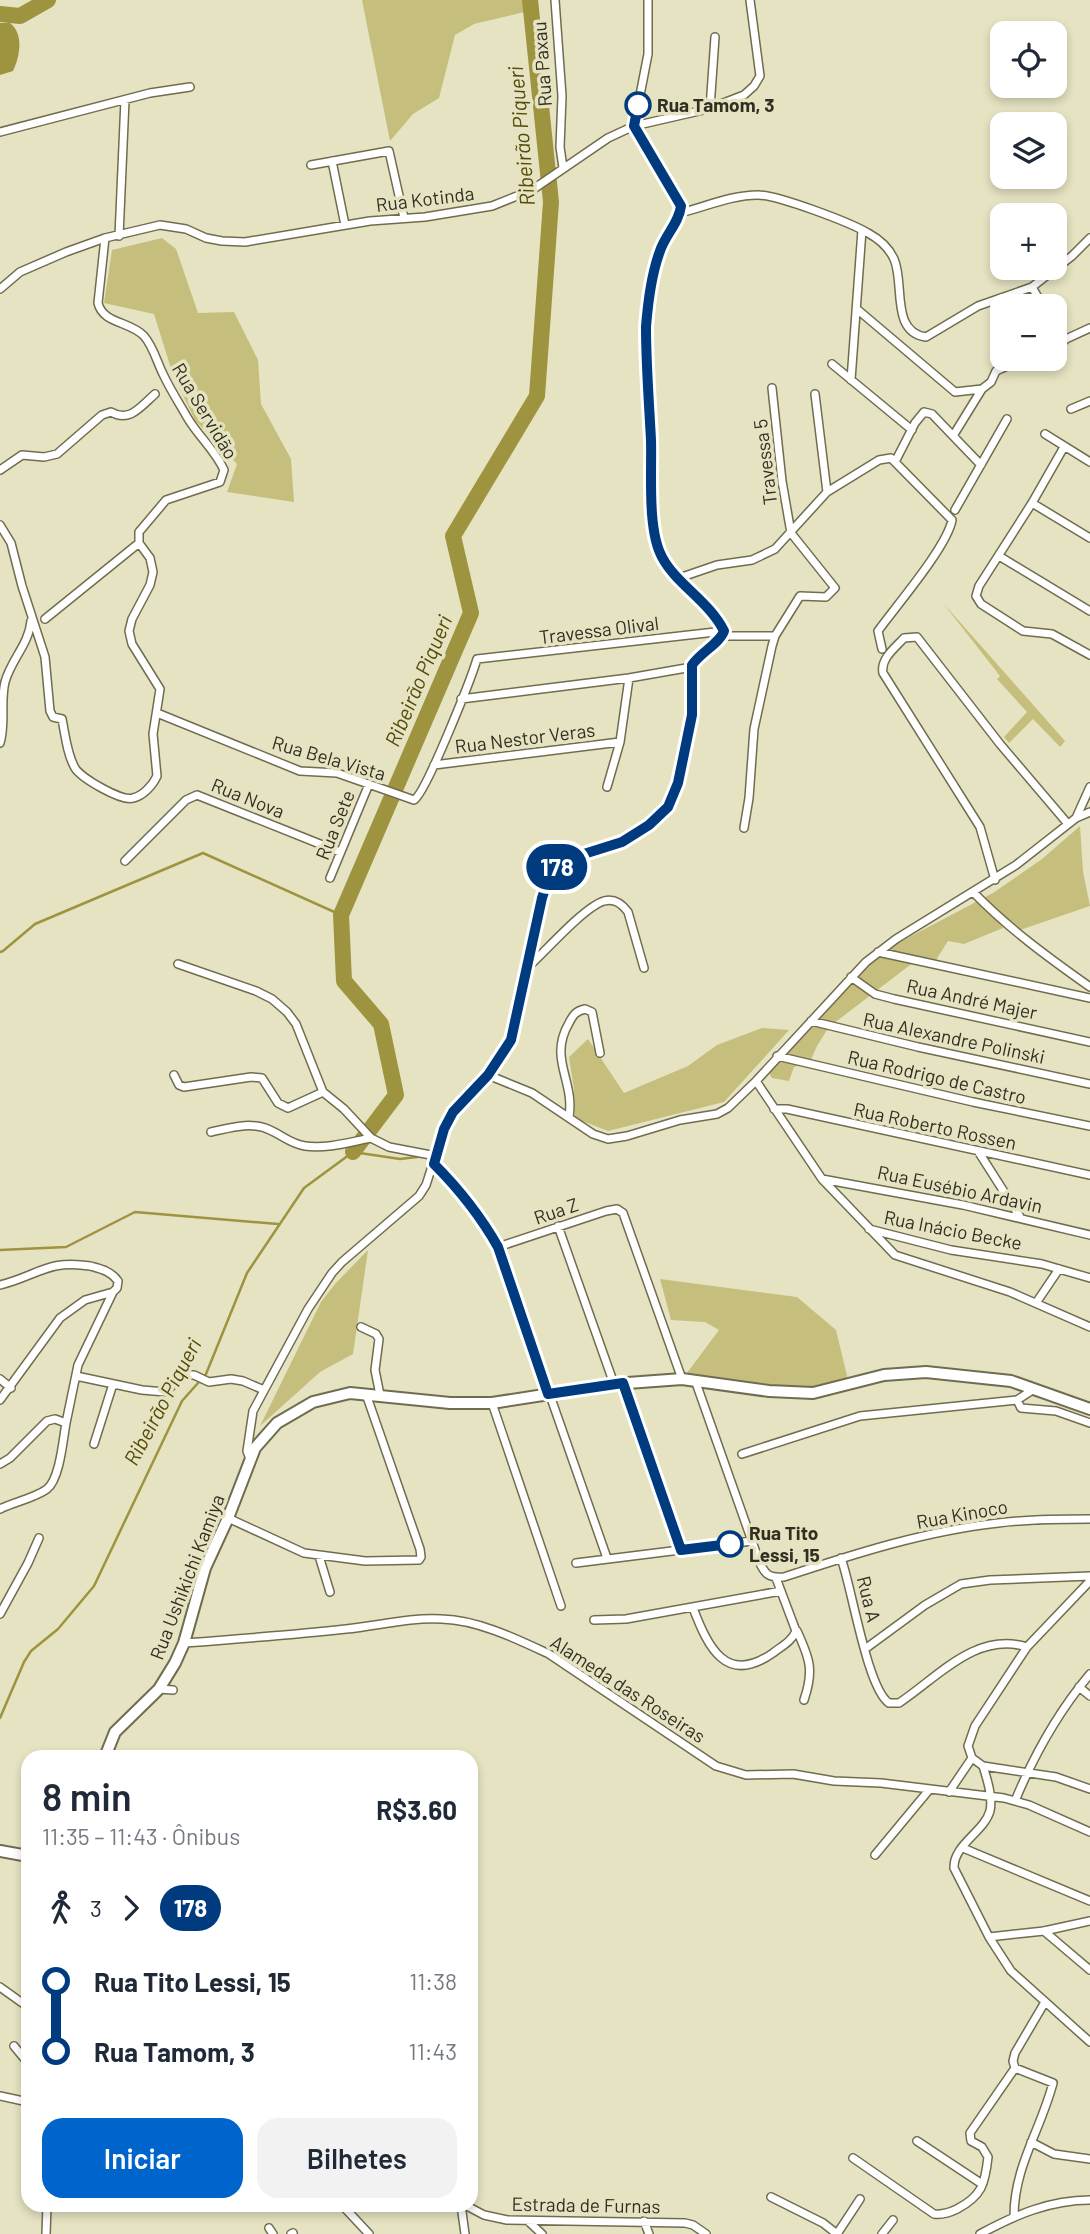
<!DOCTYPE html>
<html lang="pt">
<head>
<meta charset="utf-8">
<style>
  :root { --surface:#fff; --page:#f2f2f3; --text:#1f2937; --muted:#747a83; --accent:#0064cd }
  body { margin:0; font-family:Barlow,sans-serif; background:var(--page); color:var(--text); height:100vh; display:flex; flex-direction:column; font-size:26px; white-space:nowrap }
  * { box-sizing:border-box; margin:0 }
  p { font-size:23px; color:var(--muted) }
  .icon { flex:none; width:38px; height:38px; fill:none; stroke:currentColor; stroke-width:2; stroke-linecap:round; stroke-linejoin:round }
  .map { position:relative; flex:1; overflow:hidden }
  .sheet { position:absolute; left:21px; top:1750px; width:457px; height:462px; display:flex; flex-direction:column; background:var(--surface); border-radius:21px; box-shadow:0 4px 10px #0003 }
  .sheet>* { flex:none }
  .badge { padding:0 14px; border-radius:23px; font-size:24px; line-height:46px }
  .fabs { position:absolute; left:990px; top:21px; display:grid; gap:14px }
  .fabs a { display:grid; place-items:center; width:77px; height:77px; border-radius:14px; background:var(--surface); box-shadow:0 4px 10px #0003; font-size:35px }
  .map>.badge { position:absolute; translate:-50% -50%; box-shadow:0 0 0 4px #fff }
  .legs { display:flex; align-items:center; gap:10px; height:77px; padding:0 21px; font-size:23px }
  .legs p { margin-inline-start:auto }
  .headline { display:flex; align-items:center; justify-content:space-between; height:119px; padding:0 21px }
  h1 { font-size:38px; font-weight:600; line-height:52px }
  .action { display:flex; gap:14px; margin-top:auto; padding:14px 21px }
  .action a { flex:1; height:80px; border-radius:21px; background:var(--accent); color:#fff; font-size:28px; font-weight:600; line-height:80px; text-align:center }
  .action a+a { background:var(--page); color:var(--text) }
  ul { padding:0 21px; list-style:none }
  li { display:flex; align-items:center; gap:24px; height:70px; font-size:26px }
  li i { display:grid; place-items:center; width:10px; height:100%; margin:0 9px; background:currentColor }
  li i::after { content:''; width:18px; height:18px; margin:-9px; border:5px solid; border-radius:50%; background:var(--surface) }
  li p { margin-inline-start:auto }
  li:first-child i { background:linear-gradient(#0000 50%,currentColor 0) }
  li:last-child i { background:linear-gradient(currentColor 50%,#0000 0) }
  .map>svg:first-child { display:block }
</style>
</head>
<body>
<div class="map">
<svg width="1090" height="2234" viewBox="0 0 1090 2234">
  <rect width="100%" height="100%" fill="#e6e3c2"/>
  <path fill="#c6be7c" d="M 362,0 L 534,0 L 537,9 L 474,24 L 455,35 L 439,98 L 413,114 L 390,141 Z
    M 162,238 L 176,249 L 198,313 L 234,312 L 258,360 L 261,404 L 291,459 L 294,502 L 227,492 L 237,464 L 195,420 L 173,375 L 154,314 L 104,303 L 112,250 Z
    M 943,603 L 1065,741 L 1060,747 L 1033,719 L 1009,743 L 1004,737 L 1027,712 L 997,679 L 1000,676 Z
    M 1080,826 L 1083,872 L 1090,906 L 1020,930 L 994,913 L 1003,928 L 964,944 L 948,941 L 936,960 L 914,962 L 829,1027 L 817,1046 L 810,1062 L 794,1067 L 789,1081 L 772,1078 L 769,1073 L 861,971 L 881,952 L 993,893 L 1042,859 Z
    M 762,1028 L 789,1030 L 724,1102 L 608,1131 L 575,1118 L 574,1089 L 569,1057 L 588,1039 L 624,1093 L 688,1066 L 717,1045 Z
    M 368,1250 L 353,1354 L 320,1372 L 260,1426 L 321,1302 L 335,1284 Z
    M 660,1279 L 797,1297 L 836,1330 L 849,1384 L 793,1388 L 687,1373 L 719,1330 L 705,1322 L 671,1320 Z"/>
  <path fill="#9e933f" d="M 0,23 L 10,23 C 24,34 20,56 13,71 L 0,75 Z"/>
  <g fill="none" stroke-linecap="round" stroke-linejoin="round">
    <path stroke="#9e933f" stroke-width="2.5" d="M 0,952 L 3,951 L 35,924 L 203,853 L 341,915
      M 0,1250 L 66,1247 L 135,1212 L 278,1224
      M 0,1718 L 24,1662 L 31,1651 L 58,1629 L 94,1586 L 182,1401 L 206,1374 L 247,1273 L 304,1188 L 353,1152 L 400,1159 L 417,1157"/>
    <path stroke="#9e933f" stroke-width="16" d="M 0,14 L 20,16 L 48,0
      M 353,1152 L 396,1095 L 381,1024 L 344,981 L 341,915 L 471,613 L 453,536 L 537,396 L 551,202 L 530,0"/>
    <defs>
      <path id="minor" d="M 555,0 L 562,96 L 560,147 L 563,168
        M 648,0 L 648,54 L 634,126 L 681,206 L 678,218 L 660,250 L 648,302 L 646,346 L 654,529 L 663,561 L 701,599 L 724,631
        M 710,108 L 715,37
        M 0,132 L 150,93 L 190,87
        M 332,161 L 345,225
        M 311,165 L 389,151 L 404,218
        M 680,213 C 705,207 731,195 758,195 C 778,195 849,222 868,233 C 879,239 889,248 894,259 C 905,283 890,332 926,337 L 978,306 L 1032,287 L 1072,256 L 1090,238
        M 119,236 L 125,100
        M 1032,287 L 1043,306
        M 0,289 L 20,272 L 66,252 L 105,238 L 160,225 L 186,229 L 206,238 L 222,241 L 245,242 L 370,221 L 425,217 L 492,206 L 532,190 L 608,138 L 634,126 L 708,109 L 744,95 L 754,86 L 760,76 L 750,0
        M 858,310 L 955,392 L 982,389 L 991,382 L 996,371 L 1023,359
        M 1055,325 L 1065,340
        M 1055,344 L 1090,328
        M 832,364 L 912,430
        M 851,380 L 862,230
        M 815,394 L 827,492
        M 1071,409 L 1090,401
        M 1045,434 L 1090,462
        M 953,436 L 982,389
        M 1064,447 L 1032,503 L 979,586 L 976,596 L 981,604 L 1023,631 L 1052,634 L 1090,655
        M 895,462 L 915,423 L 924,412 L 932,414 L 981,465
        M 0,470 L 22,455 L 44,457 L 57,454 L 102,415 L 111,412 C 130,423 141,406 155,394
        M 1032,503 L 1090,538
        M 955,510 L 1007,419
        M 0,525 L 11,543 L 22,586 L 45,657 L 50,711 L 53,717 L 62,719 C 65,734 67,754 75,768 C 81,778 122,802 133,798 C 143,796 153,785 157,776 L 153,734 L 160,689 L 132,644 L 129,631 L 132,619 L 150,585 L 153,572 L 150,558 L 139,543 L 139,532 L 166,500 L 220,482 L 224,470 C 215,450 198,436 187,417 C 179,403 170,389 163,374 C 157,362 153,346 144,336 C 130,321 103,324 98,303 L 105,238
        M 999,556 L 1090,611
        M 679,578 L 717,565 L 752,560 L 775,549 L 827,492 L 879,460 L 891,458 L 952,520 C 947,547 896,606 878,631 L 882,649
        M 45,619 L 139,543
        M 723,636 L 775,636
        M 461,699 L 629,678 L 692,667
        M 157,713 L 300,771 L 337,773 L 414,800 C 426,793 471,679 477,659 L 724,631
        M 0,743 C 6,724 0,702 5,682 C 11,660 29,644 31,621
        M 434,765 L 620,742
        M 607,787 L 620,742 L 629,678
        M 1076,818 L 1090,812
        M 744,828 L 749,798 L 754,729 L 772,646 L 775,636 L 800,596 L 826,597 L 835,588 L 791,533 L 782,481 L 772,388
        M 125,861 L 186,800 L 197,795 L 340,852
        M 330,878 L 369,784
        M 995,880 L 980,827 L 883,673 C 880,659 895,648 904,638 L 917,637 L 1000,744 L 1068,824
        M 973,892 C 1009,929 1049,958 1090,987
        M 878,952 L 1090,998
        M 178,964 L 256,991 L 272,999 L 287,1012 L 296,1024 L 323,1092 L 344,1109 L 371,1138 L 389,1147 L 436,1156
        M 528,967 C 546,951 584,907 604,901 C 615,898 622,904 628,912 L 644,968
        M 851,977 L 875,994 L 894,999 L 1090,1042
        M 811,1021 L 918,1047 L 1090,1084
        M 777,1056 L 973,1102 L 1090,1126
        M 174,1075 L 179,1085 L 184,1087 L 251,1077 L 262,1078 L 278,1103 L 288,1108 L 323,1092
        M 488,1075 L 532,1093 L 593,1134 L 608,1139 L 627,1136 L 680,1120 L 717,1114 L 728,1108 L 756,1081 L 866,962 L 896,939 L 1016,865 L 1076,818 L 1090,787
        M 756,1081 L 822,1179 L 895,1255 L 1010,1292 L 1090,1327
        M 774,1109 L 787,1109 L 1090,1175
        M 569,1117 C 575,1080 548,1059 569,1023 C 573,1015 576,1011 585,1009 L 592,1012 L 600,1053
        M 211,1132 C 230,1128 251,1121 270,1130 C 283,1136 291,1144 305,1146 C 327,1149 350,1142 371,1138
        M 978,1151 L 1020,1217
        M 434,1164 L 461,1193 L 498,1247 L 607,1558
        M 822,1179 L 963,1205 L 1090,1235
        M 558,1226 L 614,1384
        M 869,1229 L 951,1250 L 1042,1264 L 1090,1278
        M 498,1247 L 606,1211 L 617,1209 L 623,1213 L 682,1379
        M 0,1285 C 37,1276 48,1259 90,1266 C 101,1269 111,1271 118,1281 L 117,1288 L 113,1292 L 85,1300 L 60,1318 L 0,1400
        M 1036,1303 L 1059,1269
        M 361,1327 L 376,1334 L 379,1339 L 375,1370 L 380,1395
        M 76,1376 L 142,1390 L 165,1392 L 184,1375 L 194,1375 L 209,1382 L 231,1379 L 243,1381 L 264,1390
        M 0,1379 L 11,1388
        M 695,1380 L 759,1561 C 765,1575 769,1578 784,1577 C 854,1554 925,1531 998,1523 C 1029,1519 1059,1519 1090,1519
        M 623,1383 L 681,1550
        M 1017,1400 L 1021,1408 L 1056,1411 L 1090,1423
        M 492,1403 L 561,1606
        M 94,1444 L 113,1384
        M 742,1454 L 860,1416 L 1017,1400 L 1034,1389
        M 250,1459 L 247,1451 L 253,1411 L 308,1309 L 332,1273 L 342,1262 L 419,1196 L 426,1185 L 444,1129 L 453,1112 L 488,1075 L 511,1040 L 542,898 L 553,871 L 568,859 L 611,847 L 635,835 L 662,814 L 674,796 L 683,761 L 692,715 L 693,665 C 701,652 720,643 724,631
        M 0,1464 L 10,1458 L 47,1421 L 55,1419 L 66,1423 L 78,1365 L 113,1292
        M 0,1509 C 14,1502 35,1498 47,1489 C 60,1479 63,1439 66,1423
        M 228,1518 L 304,1553 L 365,1561 L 419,1560 L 421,1557 L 420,1549 L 366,1394
        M 319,1556 L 330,1592
        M 841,1558 C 852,1588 867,1688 889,1703 L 899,1703 C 937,1678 976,1631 1027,1647
        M 576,1563 L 752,1541
        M 1090,1581 L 1027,1647 L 975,1726 L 968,1746 L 972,1758 L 983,1766 L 1056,1777 L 1090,1789
        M 693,1608 C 708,1647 726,1686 773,1653 C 782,1646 792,1641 796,1631 L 776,1578
        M 0,1614 L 28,1563 L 39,1538
        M 594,1620 L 626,1619 L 781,1591
        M 797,1631 C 810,1659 814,1671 804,1700
        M 184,1643 C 238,1639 292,1635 346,1629 C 377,1626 410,1617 442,1619 C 478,1620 517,1639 549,1654 L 716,1766 L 746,1775 L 793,1774 L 834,1781 L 881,1783 L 1004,1798 L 1029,1805 L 1090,1832
        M 865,1649 L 925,1605 L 961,1584 L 990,1580 L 1090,1576
        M 1079,1687 L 1090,1696
        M 159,1689 L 173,1690
        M 983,1766 C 987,1779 993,1797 990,1811 C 984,1832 953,1845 954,1868 L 989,1937 L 1011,1971 L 1090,2042
        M 949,1792 L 972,1758
        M 1015,1801 C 1034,1755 1058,1712 1090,1674
        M 963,1848 L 1090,1901
        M 875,1855 L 929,1790
        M 1044,1931 L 1090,1970
        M 989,1937 L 1044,1931 L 1090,1921
        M 0,1987 L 28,2007
        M 14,2046 L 28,2063
        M 0,2096 L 28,2102
        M 917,2141 L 982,2184
        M 1031,2142 L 1054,2154 L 1090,2159
        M 853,2158 L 934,2214 C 943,2215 949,2213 957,2209 C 982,2196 985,2184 988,2157 L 982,2147 L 971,2141 L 970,2133 L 1015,2068 L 1013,2061 L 1015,2053 L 1045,2002
        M 771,2197 L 823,2223 L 837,2234
        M 342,2205 L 369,2234
        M 461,2205 L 465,2234
        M 465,2205 L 484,2215 L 507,2220 L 685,2223 L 693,2225 L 706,2234
        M 1014,2216 C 1014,2167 1041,2129 1053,2083 L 1015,2068
        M 528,2221 L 542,2234
        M 644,2221 L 649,2234
        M 269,2228 L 273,2234
        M 46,2234 L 47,2205
        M 291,2234 L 293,2233
        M 837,2234 L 860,2199
        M 882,2234 L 893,2220
        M 980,2234 C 1015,2215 1050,2200 1090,2200"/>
      <path id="secondary" d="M 105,1757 L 115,1732 L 159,1689 L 175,1663 L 184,1643 L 205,1568 L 228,1518 L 255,1448 L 277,1423 L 313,1402 L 350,1393 L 450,1403 L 492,1403 L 614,1384 L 682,1379 L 769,1391 L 813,1393 L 884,1375 L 926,1372 L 1011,1381 L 1090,1409
        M 0,1851 L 28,1856"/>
    </defs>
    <use href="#minor" stroke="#706c4f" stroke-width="10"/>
    <use href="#secondary" stroke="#706c4f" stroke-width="14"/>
    <use href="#minor" stroke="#fff" stroke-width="7"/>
    <use href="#secondary" stroke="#fff" stroke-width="10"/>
  </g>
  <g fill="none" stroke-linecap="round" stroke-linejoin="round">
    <defs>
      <path id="line-1" d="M 638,105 L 634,126 L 681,206 C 679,223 665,235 660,251 C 651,275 648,301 646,327 C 646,364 649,402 651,440 C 652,471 647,530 662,557 C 676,584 709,601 724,631 C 720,643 701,652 692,665 L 692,715 L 678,783 L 668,807 L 649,825 L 622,842 L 568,859 L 559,865 L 549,877 L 542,898 L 511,1040 L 488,1075 L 453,1112 L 444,1129 L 434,1164 C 459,1189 481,1217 498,1247 L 548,1394 L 623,1383 L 681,1550 L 730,1544"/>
    </defs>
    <use href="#line-1" stroke="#fff" stroke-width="16"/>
    <use href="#line-1" stroke="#003b80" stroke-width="10"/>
  </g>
  <g fill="#fff" stroke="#003b80" stroke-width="3.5">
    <circle cx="638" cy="105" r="12"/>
    <circle cx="730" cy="1544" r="12"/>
  </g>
  <g text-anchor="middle" stroke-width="7" stroke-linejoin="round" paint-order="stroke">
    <g font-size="19" fill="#312f22" stroke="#e6e3c2">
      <text transform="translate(542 64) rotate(-94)" y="7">Rua Paxau</text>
      <text transform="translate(425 199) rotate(-7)" y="7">Rua Kotinda</text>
      <text transform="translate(205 411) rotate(59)" y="7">Rua Servidão</text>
      <text transform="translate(765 462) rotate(-97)" y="7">Travessa 5</text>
      <text transform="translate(599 630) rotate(-7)" y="7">Travessa Olival</text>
      <text transform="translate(525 738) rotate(-7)" y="7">Rua Nestor Veras</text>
      <text transform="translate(329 758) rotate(16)" y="7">Rua Bela Vista</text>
      <text transform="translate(248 798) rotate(22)" y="7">Rua Nova</text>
      <text transform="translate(335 825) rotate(-68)" y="7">Rua Sete</text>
      <text transform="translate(972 999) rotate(12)" y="7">Rua André Majer</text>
      <text transform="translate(954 1038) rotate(12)" y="7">Rua Alexandre Polinski</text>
      <text transform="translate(937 1077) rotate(13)" y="7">Rua Rodrigo de Castro</text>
      <text transform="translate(935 1126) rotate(12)" y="7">Rua Roberto Rossen</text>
      <text transform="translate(960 1189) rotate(12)" y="7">Rua Eusébio Ardavin</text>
      <text transform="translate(556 1211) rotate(-19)" y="7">Rua Z</text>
      <text transform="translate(953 1230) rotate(11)" y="7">Rua Inácio Becke</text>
      <text transform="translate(962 1514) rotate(-10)" y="7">Rua Kinoco</text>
      <text transform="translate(187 1577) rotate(-69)" y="7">Rua Ushikichi Kamiya</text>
      <text transform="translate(869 1599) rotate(76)" y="7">Rua A</text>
      <text transform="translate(628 1689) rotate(33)" y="7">Alameda das Roseiras</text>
      <text transform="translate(586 2205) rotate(1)" y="7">Estrada de Furnas</text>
    </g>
    <g font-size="19" font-weight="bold" fill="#312f22" stroke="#e6e3c2" text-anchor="start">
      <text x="657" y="112">Rua Tamom, 3</text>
      <text x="749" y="1540">Rua Tito<tspan x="749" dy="22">Lessi, 15</tspan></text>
    </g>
    <g font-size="21" font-style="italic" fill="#534b08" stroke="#e6e3c2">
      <text transform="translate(522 136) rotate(-95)" y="7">Ribeirão Piqueri</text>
      <text transform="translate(419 681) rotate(-67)" y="7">Ribeirão Piqueri</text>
      <text transform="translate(163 1402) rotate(-62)" y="7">Ribeirão Piqueri</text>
    </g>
  </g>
</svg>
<div class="fabs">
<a><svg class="icon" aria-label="locate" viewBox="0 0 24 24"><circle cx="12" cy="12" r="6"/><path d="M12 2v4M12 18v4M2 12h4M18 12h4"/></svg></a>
<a><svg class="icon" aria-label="layers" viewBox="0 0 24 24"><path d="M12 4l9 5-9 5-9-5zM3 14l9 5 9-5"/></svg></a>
<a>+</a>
<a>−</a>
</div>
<b class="badge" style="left:557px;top:867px;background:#003b80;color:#fff">178</b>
<section class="sheet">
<div class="headline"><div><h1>8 min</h1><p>11:35 – 11:43 · Ônibus</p></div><b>R$3.60</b></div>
<div class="legs"><svg class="icon" aria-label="walk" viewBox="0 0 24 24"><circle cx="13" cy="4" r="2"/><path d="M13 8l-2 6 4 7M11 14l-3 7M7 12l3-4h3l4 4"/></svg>3<svg class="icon" aria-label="forward" viewBox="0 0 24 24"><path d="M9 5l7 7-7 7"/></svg><b class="badge" style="background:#003b80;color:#fff">178</b></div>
<ul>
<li><i style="color:#003b80"></i><b>Rua Tito Lessi, 15</b><p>11:38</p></li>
<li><i style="color:#003b80"></i><b>Rua Tamom, 3</b><p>11:43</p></li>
</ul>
<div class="action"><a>Iniciar</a><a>Bilhetes</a></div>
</section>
</div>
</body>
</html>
